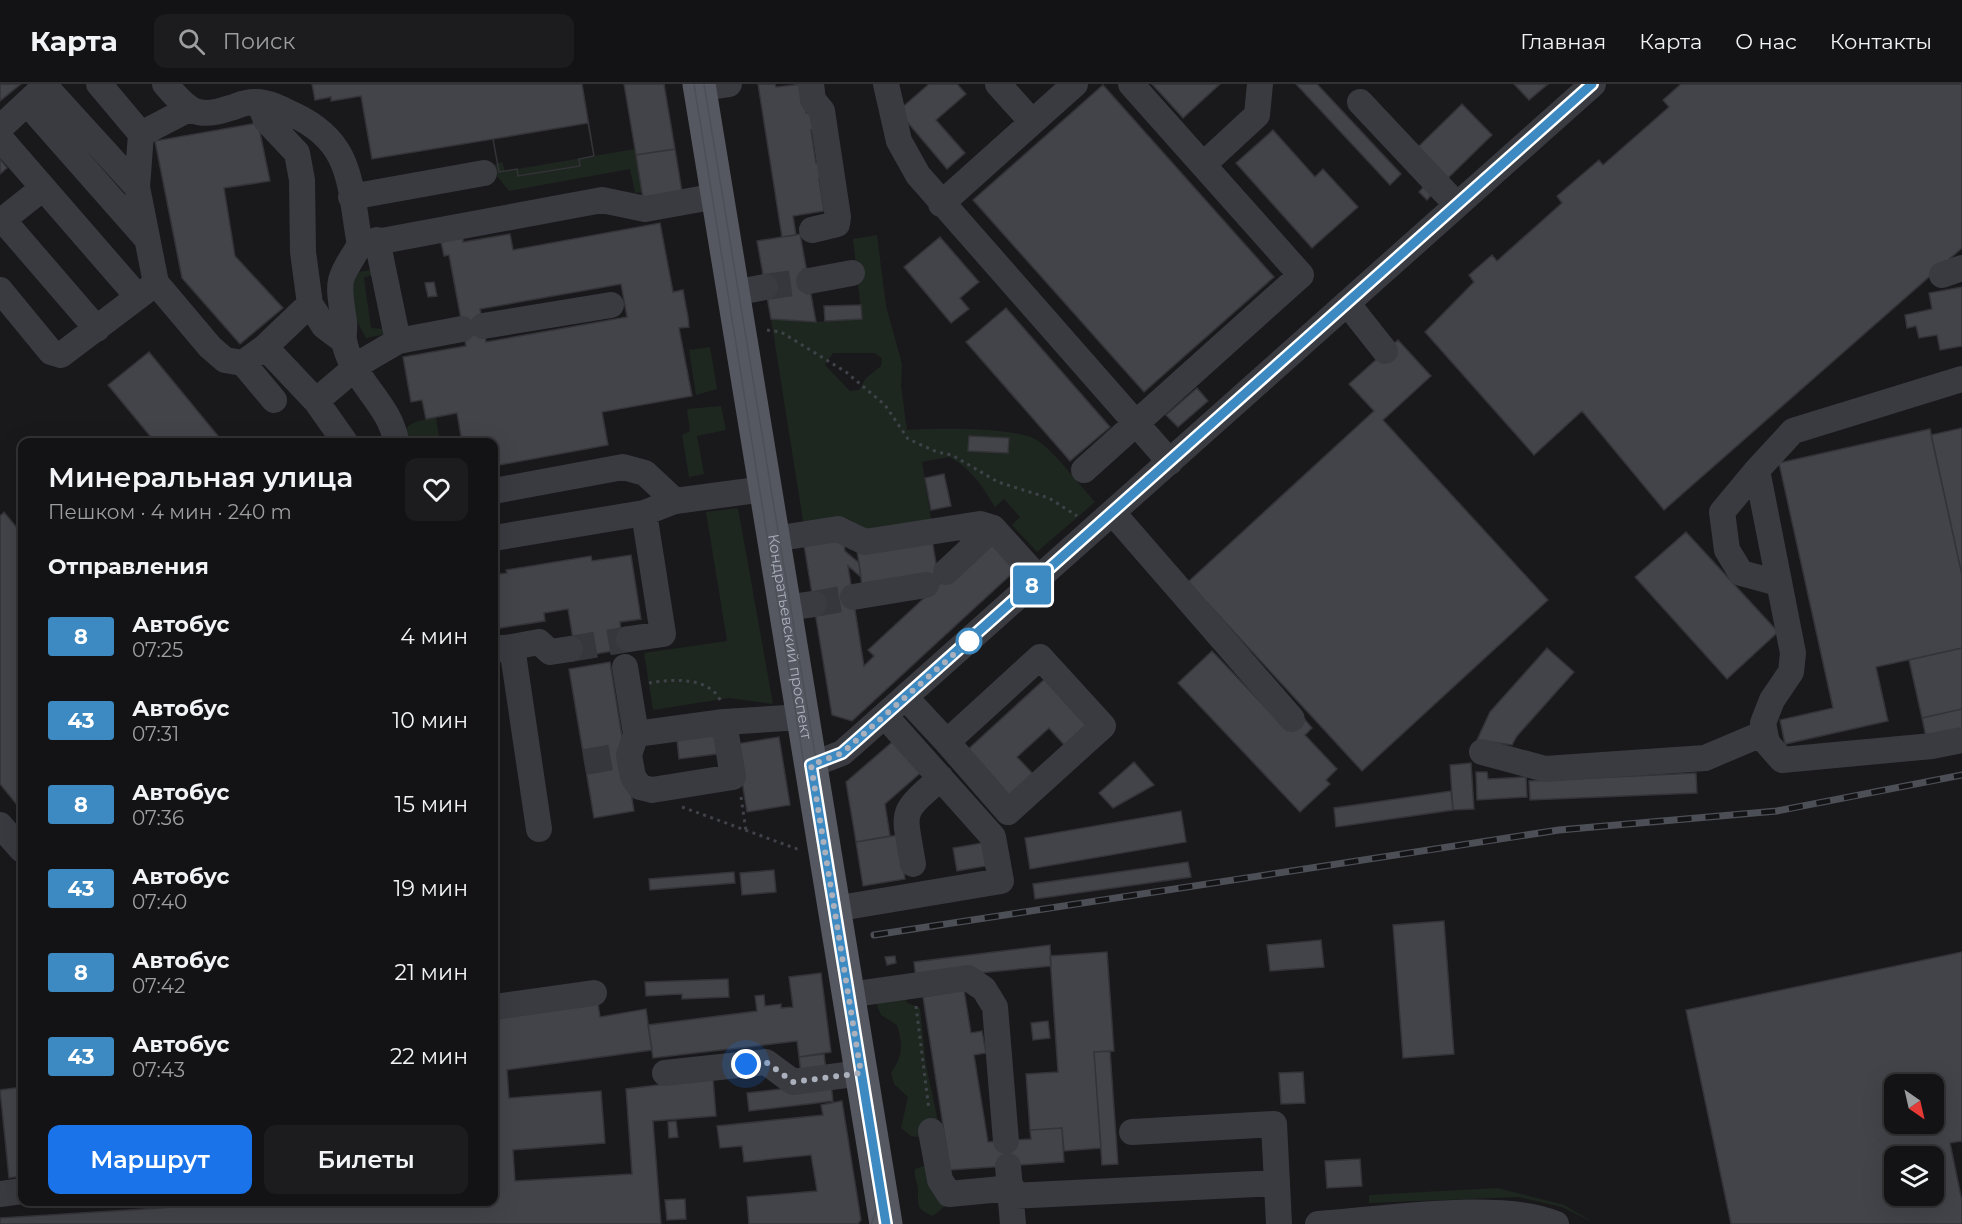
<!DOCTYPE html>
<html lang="ru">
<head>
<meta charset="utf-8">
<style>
  :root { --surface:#131315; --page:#1c1c1e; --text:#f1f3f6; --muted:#9d9ea0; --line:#323234; --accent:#1a73e8 }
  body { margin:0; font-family:Montserrat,sans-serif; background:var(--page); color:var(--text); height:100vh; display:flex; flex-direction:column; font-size:22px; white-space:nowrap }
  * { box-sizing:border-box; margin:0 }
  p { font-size:20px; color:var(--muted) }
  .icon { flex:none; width:33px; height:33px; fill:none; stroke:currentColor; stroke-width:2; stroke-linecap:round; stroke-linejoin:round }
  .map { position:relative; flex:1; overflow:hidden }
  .panel { position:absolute; left:18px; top:354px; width:480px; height:768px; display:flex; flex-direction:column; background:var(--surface); border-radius:12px; box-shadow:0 6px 24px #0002,0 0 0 2px var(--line) }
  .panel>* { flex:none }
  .badge { padding:0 12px; border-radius:4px; font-size:21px; line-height:39px }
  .needle { width:39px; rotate:146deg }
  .controls { position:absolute; left:1884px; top:990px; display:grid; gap:12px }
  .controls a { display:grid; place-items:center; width:60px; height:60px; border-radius:12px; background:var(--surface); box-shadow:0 6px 24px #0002,0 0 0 2px var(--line); font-size:30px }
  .you { position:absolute; width:30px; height:30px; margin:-15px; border:4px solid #fff; border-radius:50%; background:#1a73e8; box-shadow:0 0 0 9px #1a73e833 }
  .map>.badge { position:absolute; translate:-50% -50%; box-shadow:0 0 0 3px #fff }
  h2 { padding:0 30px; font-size:22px; line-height:54px }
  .round { display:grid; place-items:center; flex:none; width:63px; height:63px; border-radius:12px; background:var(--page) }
  .summary { display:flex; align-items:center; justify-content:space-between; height:102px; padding:0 30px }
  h1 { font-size:28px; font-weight:600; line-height:45px }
  .action { display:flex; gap:12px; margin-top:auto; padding:12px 30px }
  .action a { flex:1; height:69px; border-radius:12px; background:var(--accent); color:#fff; font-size:24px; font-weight:600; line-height:69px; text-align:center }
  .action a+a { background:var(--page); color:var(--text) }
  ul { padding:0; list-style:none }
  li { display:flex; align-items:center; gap:18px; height:84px; padding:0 30px }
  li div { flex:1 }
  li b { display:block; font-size:22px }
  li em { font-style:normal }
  li .badge { min-width:66px; font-weight:700; text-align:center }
  header { display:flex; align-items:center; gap:36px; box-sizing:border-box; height:84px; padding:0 30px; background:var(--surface); border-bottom:2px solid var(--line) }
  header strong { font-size:28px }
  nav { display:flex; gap:33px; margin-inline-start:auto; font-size:21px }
  .search { width:420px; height:54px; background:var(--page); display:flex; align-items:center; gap:15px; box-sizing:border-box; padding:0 21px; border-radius:12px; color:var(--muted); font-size:22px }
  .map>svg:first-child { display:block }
</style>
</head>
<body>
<header>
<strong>Карта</strong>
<div class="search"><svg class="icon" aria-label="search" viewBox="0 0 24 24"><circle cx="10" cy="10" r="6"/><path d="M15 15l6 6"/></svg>Поиск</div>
<nav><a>Главная</a><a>Карта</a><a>О нас</a><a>Контакты</a></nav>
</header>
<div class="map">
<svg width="1962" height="1140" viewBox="0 0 1962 1140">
  <rect width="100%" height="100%" fill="#19191c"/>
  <path fill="#1e271f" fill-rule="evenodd" d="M 635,65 L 642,108 L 635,109 L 630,85 L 509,107 L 497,92 L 494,80 L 502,78 L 505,87 Z
    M 877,151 L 886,222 L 902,280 L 901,302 L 907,346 C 934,344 1012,343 1035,355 C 1050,362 1082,404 1095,418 L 1037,468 L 1012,441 L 1020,433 L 1004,415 L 995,423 C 983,403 971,384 949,373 L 922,378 L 931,435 L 871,447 L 846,434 L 804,443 L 771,235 L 816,238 L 862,235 L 853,155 ZM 833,269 L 875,269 L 882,275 L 881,282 L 866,294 L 859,306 L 850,307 L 825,281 Z
    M 375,185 L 376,189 L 364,194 L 371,244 L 384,245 L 386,250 L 366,254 C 353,233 345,209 359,188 Z
    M 710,263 L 717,305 L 696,311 L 689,266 Z
    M 721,322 L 726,346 L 697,352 L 704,390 L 689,393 L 682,351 L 690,347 L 687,325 Z
    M 436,334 L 440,358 L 407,358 C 398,338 422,336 436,334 Z
    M 738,424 L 773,620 L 729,614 L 653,626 L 644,569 L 727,557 L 706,428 Z
    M 896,905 L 908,919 L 920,924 L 926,981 L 939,1042 L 929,1055 L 911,1052 L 901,1044 L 908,1013 L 894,1000 L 891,989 C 903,972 903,961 897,941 L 881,931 L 876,919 Z
    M 926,1081 L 950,1118 L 933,1132 C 916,1125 918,1122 918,1105 C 918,1098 913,1093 915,1085 Z
    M 1498,1104 L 1564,1121 L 1596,1140 L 1562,1123 L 1519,1113 L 1369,1119 L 1369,1111 Z"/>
  <path fill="#434449" stroke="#333338" stroke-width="1.5" fill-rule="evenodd" d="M 0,0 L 21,0 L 0,17 Z
    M 312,0 L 582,0 L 594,72 L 579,75 L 580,82 L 518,92 L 517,85 L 499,88 L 493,55 L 372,75 L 361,12 L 331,17 L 331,13 L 315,16 Z
    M 624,0 L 664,0 L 675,65 L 636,71 Z
    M 758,0 L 775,0 L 776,3 L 802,0 L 806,29 L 814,28 L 816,45 L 811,46 L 816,79 L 823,78 L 825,93 L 819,94 L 824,127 L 793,132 L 796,151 L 782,153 Z
    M 929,0 L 957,0 L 966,10 L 936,36 L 965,69 L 947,85 L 898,27 Z
    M 1152,0 L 1220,0 L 1183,34 Z
    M 1296,0 L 1317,0 L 1401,90 L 1390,101 Z
    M 1514,0 L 1548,0 L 1529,16 Z
    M 1681,0 L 1962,0 L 1962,164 L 1664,426 L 1582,327 L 1534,371 L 1425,248 L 1474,198 L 1469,191 L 1492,171 L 1497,177 L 1562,119 L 1557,112 L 1599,76 L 1603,81 L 1669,23 L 1663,16 Z
    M 1103,1 L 1274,193 L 1144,308 L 973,116 Z
    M 1462,20 L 1492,51 L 1445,97 L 1415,66 Z
    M 258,39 L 270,97 L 224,104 L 235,172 L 283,224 L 240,260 L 182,194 L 155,57 Z
    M 588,39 L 594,72 L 579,75 L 580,82 L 518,92 L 517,85 L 499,88 L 493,55 Z
    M 1273,46 L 1315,93 L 1323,85 L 1358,123 L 1312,164 L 1236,79 Z
    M 675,65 L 682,108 L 643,115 L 636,71 Z
    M 0,75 L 7,84 L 0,90 Z
    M 1428,98 L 1436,106 L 1427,116 L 1419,108 Z
    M 660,139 L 673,208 L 683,206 L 688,233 L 689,243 L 679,244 L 692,312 L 602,328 L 608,361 L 494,382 L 494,358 L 462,358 L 457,329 L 426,335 L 422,316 L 411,318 L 403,273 L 466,262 L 449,171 L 444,172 L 441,158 L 463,154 L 463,158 L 510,150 L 513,166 ZM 621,200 L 627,233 L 486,258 L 480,225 Z
    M 800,150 L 816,238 L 771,235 L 757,157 Z
    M 940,153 L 979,198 L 960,214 L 969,225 L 951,239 L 904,183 Z
    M 434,198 L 437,212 L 428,213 L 425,199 Z
    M 1962,203 L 1962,262 L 1940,266 L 1937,251 L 1919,254 L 1916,242 L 1907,244 L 1905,231 L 1932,225 L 1929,209 Z
    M 861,221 L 862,235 L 825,237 L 824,222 Z
    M 1006,224 L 1110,343 L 1070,377 L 966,258 Z
    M 1398,256 L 1431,292 L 1383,336 L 1548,516 L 1362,687 L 1188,498 L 1374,327 L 1349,300 Z
    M 149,268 L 223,358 L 155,358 L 108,301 Z
    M 1197,304 L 1208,317 L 1178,343 L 1166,331 Z
    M 1962,344 L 1962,491 L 1931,351 Z
    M 1930,345 L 1962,491 L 1962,564 L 1876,583 L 1888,637 L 1785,660 L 1780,636 L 1833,624 L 1779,379 Z
    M 969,352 L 1009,354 L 1008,369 L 968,367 Z
    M 944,390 L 951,422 L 931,426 L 925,394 Z
    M 4,428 L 22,450 L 22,727 L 0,700 L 0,432 Z
    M 1686,448 L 1778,548 L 1727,595 L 1635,493 Z
    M 990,453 L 1018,484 L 852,637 L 832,631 L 804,461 L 843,454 L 845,467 L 859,479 L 861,493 L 848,482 L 864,582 L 874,572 L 868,566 Z
    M 932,455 L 938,491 L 862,502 L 857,466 Z
    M 631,471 L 641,535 L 620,538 L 621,547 L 631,564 L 571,574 L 573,555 L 568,525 L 544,529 L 545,537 L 494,545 L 494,491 L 507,489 L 506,486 L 591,472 L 592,477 Z
    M 1547,564 L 1574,588 L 1517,652 L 1512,661 L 1477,656 L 1490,628 Z
    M 1962,564 L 1962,625 L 1922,634 L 1909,576 Z
    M 1212,567 L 1287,646 L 1302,632 L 1312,644 L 1305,651 L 1337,685 L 1326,696 L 1330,700 L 1300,728 L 1178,599 Z
    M 610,578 L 634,727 L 594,734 L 569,585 Z
    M 1048,592 L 1092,640 L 1066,663 L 1049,644 L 1017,673 L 1035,692 L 1008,716 L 964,669 Z
    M 1962,625 L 1962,645 L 1926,653 L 1922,634 Z
    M 722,649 L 724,669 L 679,675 L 677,656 Z
    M 779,653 L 790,721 L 747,728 L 736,660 Z
    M 898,653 L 926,684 L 885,720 L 890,752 L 856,758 L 846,698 Z
    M 1134,678 L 1154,701 L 1113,724 L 1099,709 Z
    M 1471,679 L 1474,725 L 1453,726 L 1450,681 Z
    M 1476,688 L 1487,688 L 1488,695 L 1526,693 L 1527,713 L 1477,716 Z
    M 1696,689 L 1697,709 L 1530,716 L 1529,697 Z
    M 1451,707 L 1453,726 L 1336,743 L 1334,724 Z
    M 1181,727 L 1186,758 L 1030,785 L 1025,754 Z
    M 898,751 L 905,795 L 863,802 L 856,758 Z
    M 982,759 L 986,782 L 957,787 L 953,764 Z
    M 1188,778 L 1191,793 L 1035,815 L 1033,800 Z
    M 774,786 L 776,808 L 742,811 L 740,789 Z
    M 734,788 L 735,799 L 650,806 L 649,795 Z
    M 1444,837 L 1454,970 L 1403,974 L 1393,841 Z
    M 1321,856 L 1324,883 L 1270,887 L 1267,861 Z
    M 1050,861 L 1051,882 L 916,895 L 914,878 Z
    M 1107,868 L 1114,967 L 1094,968 L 1101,1064 L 1064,1067 L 1062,1044 L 1030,1046 L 1026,990 L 1058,988 L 1050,872 Z
    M 1962,868 L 1962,1057 L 1950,1059 L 1962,1117 L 1962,1140 L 1731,1140 L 1686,926 ZM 1894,1000 L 1934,1000 L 1934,1040 L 1894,1040 ZM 1894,1072 L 1934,1072 L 1934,1112 L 1894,1112 Z
    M 895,872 L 896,879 L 887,881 L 885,873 Z
    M 821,889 L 831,968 L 799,973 L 797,957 L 653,974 L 648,941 L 757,927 L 755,912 L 764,911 L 765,922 L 781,920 L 781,924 L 793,923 L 789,893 Z
    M 728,895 L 729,913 L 682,915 L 682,910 L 646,912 L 645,898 Z
    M 964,906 L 971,949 L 982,947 L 986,969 L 974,971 L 988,1058 L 1031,1055 L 1030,1046 L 1062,1044 L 1064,1078 L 950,1086 L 923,913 Z
    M 598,920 L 600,933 L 646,925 L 652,966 L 507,986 L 509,1014 L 601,1007 L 605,1059 L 513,1066 L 515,1097 L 632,1090 L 626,1005 L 713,994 L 716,1032 L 653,1037 L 661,1140 L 0,1140 L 0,1134 L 254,1118 L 309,1118 L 309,1121 L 372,1118 L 494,1118 L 494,934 Z
    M 1048,937 L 1050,954 L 1033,956 L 1031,939 Z
    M 1110,967 L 1118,1080 L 1102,1081 L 1094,968 Z
    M 824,970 L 826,986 L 801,990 L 799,973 Z
    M 1303,988 L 1305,1019 L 1281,1020 L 1279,989 Z
    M 831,999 L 833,1017 L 749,1027 L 747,1009 Z
    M 22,1003 L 22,1092 L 9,1094 L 0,1006 Z
    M 842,1017 L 861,1136 L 858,1140 L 749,1140 L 747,1113 L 817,1107 L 811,1071 L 744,1078 L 742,1062 L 720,1064 L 717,1042 L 823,1031 L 821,1021 Z
    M 676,1037 L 678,1053 L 669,1054 L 668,1038 Z
    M 1360,1075 L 1362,1102 L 1327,1104 L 1325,1077 Z
    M 685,1115 L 686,1135 L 667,1136 L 665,1116 Z"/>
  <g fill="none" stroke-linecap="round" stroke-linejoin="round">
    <path stroke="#36373c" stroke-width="26" stroke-dasharray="26 13" stroke-linecap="butt" d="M 765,203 L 809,197
      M 814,520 L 853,513
      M 570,565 L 629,555
      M 585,678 L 625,671"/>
    <path stroke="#3f4248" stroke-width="3" stroke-dasharray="3 4.5" stroke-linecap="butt" d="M 767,246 L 781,248 L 846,288 L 885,321 L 908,355 L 937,368 L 952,371 L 998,398 L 1049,414 L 1077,432
      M 649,599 C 671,595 710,592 721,618
      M 741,713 L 746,747
      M 682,723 L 800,766
      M 916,922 L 929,1026"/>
    <path stroke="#3a3b41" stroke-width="26" d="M 99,0 L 141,50
      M 165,0 C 188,26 195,36 230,24 C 237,22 245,18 253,18 C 267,17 279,24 292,30 C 354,58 349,101 360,161 C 336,199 338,195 344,238 C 345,244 343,251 344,256 C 350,295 391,320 396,358
      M 811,0 L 813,16 L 822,27 L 838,133 L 837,140 L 812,146
      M 886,0 L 899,57 L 918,91 L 1170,378
      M 998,0 L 1032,38
      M 700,4 L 729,0
      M 259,18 L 266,36 L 297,69 L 302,96 L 303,168 L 310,220 L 324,242 L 344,257
      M 1360,18 L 1457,121
      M 27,19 L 146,154
      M 187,26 L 141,50 L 137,103 L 156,199 L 210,263 L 225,276 L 243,279 L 265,263 L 316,317 L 345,358
      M 0,44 L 45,2 L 137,103
      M 0,54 L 138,213
      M 1203,81 L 1257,31 L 1260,0
      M 351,113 L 484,89
      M 941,120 L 1075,0
      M 3,136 L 97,245
      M 0,138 L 43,104
      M 377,156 L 398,257
      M 360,161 L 602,116 L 645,125 L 717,112
      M 1942,191 L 1962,184
      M 809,197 L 852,189
      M 0,206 L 51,268 L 61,271 L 151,203
      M 733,209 L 765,203
      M 1347,219 L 1385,267
      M 483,242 L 611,221
      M 265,263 L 310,220
      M 243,279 L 274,316
      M 1962,295 L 1793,347 L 1757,386 L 1793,569 L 1791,588 L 1772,616 L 1763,639 L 1767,659 L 1782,676 L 1932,662 L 1962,656
      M 316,317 L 362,278 L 398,257 L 462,245
      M 1084,386 L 1301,191 L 1131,0
      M 1757,386 L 1722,428 L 1727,466 L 1741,489 L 1778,499
      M 494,407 L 623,383 L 645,389 L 675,417 L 765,405
      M 1113,429 L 1292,635
      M 494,454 L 644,429 L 675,417
      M 774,455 L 838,445 L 865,458 L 980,440 L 993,444 L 1039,495
      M 946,488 L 993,444
      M 853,513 L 926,501
      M 785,524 L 814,520
      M 629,555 L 663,550 L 644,429
      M 512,563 L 539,558 L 550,568 L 570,565
      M 494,565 L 512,563 L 539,745
      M 625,583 L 636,650 L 629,671 L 633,693 L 640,703 L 652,706 L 733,693 L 724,638
      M 906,614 L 947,658 L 1040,573 L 1103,642 L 1008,728 L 947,658
      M 636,650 L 724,638 L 802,633
      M 1482,668 L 1545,685 L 1705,674 L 1764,649
      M 811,681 L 842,669 L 858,655 L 1593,0
      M 0,741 L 22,766
      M 913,780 C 904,725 898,731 941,694
      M 834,825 L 1001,797 L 993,753 L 885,632
      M 848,911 L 968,894 L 984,905 L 995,923 L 1006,1057
      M 494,923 L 594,909
      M 665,989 L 766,978 L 793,998 L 861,989
      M 931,1047 L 940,1096 L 949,1110 L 1012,1104
      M 1132,1048 L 1274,1040 L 1279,1140
      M 1008,1082 L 1013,1140
      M 0,1110 L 22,1107
      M 1012,1112 L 1277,1099
      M 1318,1140 C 1381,1136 1500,1116 1556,1140"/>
    <path stroke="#555860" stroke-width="33" id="s1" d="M 699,0 L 886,1140"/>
    <path stroke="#4c4f56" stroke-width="1.5" d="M 694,0 L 875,1119 L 876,1127 L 871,1140
      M 704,0 L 890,1123 L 885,1140"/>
    <defs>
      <path id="rail" d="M 874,851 L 1559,746 L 1777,727 L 1962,691"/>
    </defs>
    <use href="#rail" stroke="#4c4f56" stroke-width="7"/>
    <use href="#rail" stroke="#141417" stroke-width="4.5" stroke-dasharray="14" stroke-linecap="butt"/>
  </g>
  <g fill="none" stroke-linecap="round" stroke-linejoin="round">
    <defs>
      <path id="line" d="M 886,1140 L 811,681 L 842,669 L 858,655 L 1592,0"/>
    </defs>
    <use href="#line" stroke="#fff" stroke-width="14"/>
    <use href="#line" stroke="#3d8ac2" stroke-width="9"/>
    <path stroke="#aab0bc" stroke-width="6" stroke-dasharray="0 10.8" d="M 746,980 L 766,978 L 793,998 L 861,989 L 811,681 L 842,669 L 969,557"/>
  </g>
  <circle fill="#fff" stroke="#3d8ac2" stroke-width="3" cx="969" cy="557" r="12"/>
  <g text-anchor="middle" stroke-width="4.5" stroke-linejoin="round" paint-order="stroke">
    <g font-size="15" fill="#aab0bc" stroke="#141417">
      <text dy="5" stroke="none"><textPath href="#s1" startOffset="560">Кондратьевский проспект</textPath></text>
    </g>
  </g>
</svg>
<div class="controls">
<a><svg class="needle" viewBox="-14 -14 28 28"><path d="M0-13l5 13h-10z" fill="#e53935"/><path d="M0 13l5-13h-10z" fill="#9d9ea0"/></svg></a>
<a><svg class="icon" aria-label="layers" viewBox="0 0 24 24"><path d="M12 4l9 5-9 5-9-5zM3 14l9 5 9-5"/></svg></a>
</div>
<div class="you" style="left:746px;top:980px"></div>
<b class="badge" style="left:1032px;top:501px;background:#3d8ac2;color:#fff">8</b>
<section class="panel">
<div class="summary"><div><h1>Минеральная улица</h1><p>Пешком · 4 мин · 240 m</p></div><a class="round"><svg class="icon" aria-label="heart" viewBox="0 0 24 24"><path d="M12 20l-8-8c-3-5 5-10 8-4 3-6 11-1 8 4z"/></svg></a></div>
<h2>Отправления</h2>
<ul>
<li><span class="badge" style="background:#3d8ac2;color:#fff">8</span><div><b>Автобус</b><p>07:25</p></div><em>4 мин</em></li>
<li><span class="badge" style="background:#3d8ac2;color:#fff">43</span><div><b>Автобус</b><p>07:31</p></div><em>10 мин</em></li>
<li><span class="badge" style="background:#3d8ac2;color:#fff">8</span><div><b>Автобус</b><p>07:36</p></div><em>15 мин</em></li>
<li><span class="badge" style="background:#3d8ac2;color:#fff">43</span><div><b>Автобус</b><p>07:40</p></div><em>19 мин</em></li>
<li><span class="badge" style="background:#3d8ac2;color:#fff">8</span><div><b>Автобус</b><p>07:42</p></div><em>21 мин</em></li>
<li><span class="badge" style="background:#3d8ac2;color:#fff">43</span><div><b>Автобус</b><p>07:43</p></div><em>22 мин</em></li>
</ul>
<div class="action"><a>Маршрут</a><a>Билеты</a></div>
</section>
</div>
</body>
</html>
